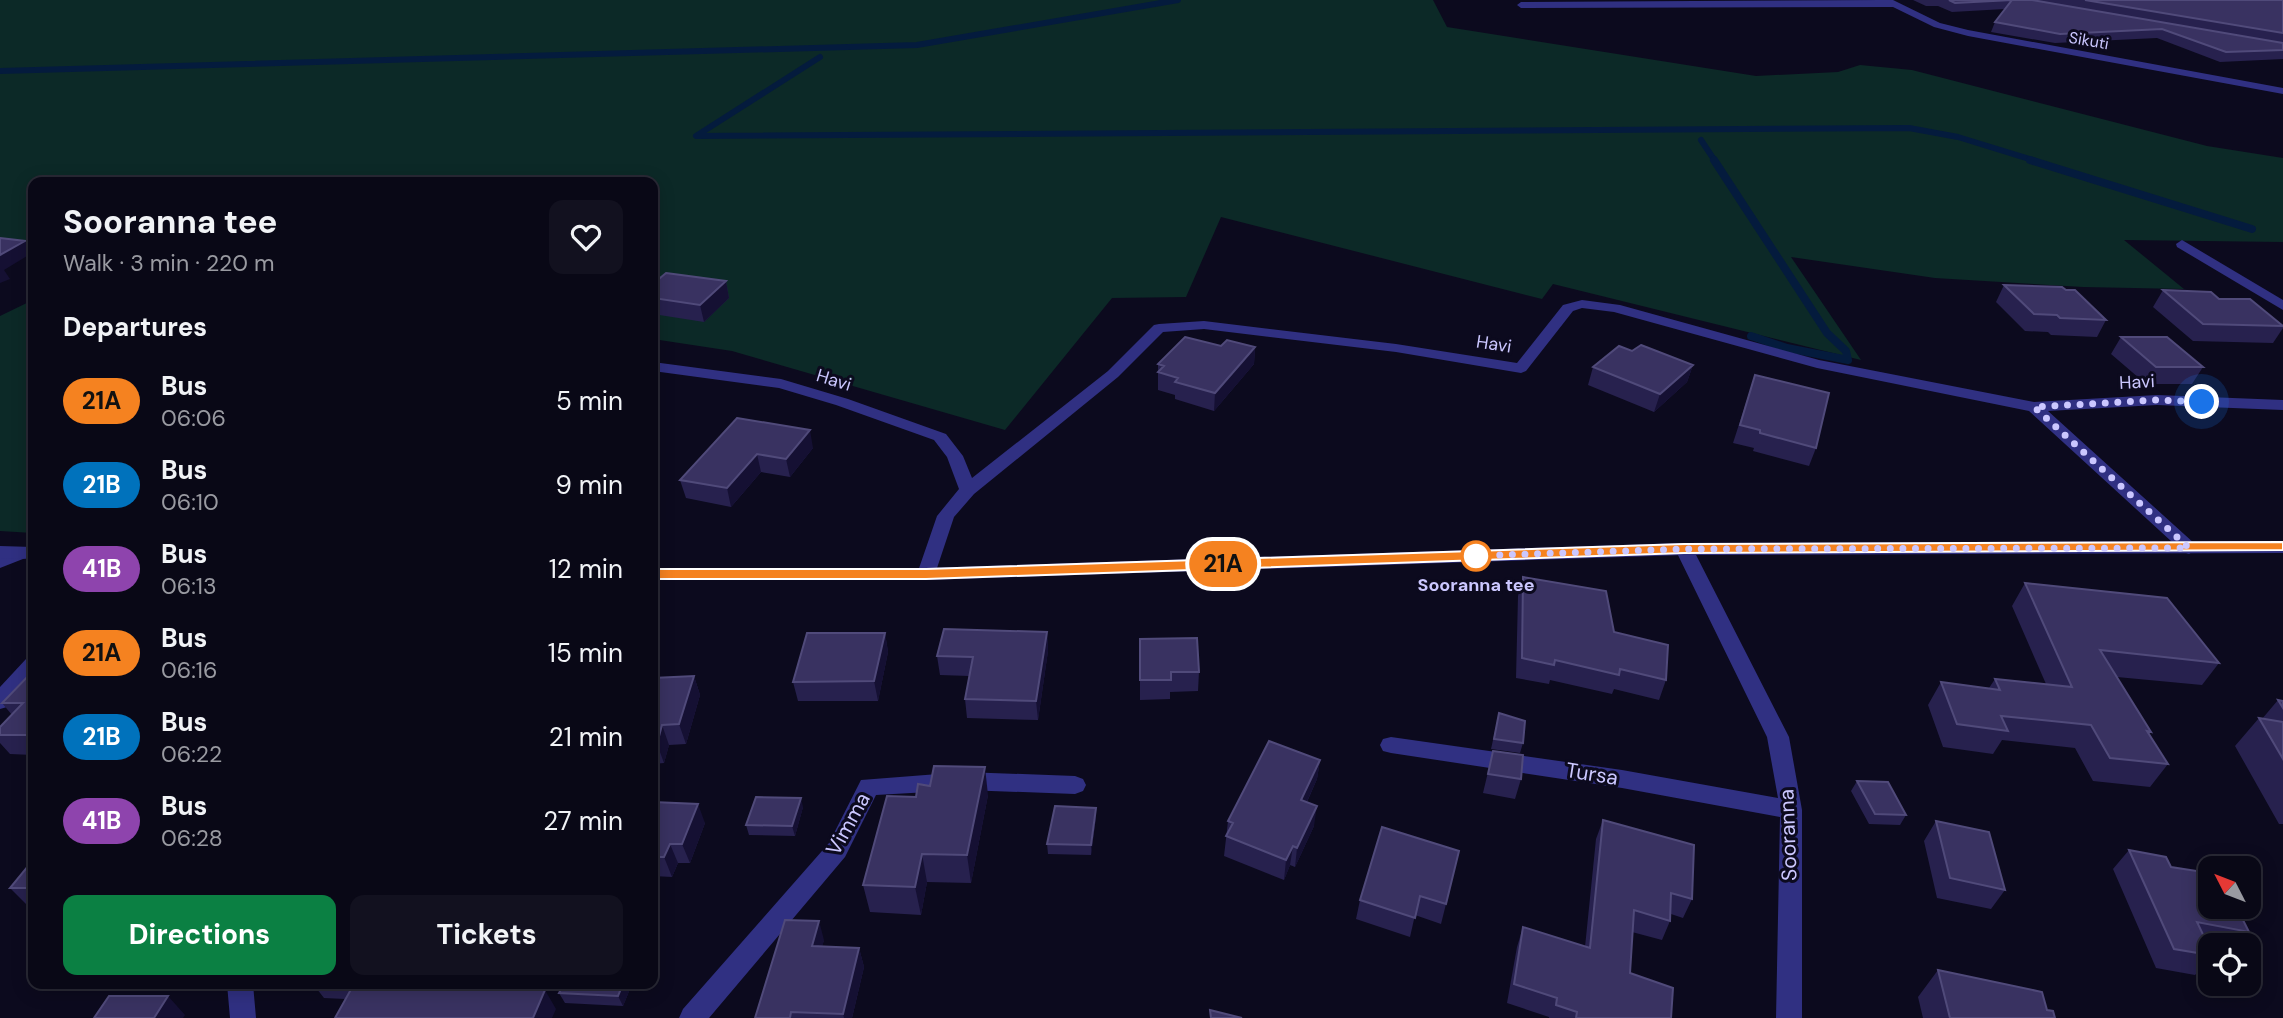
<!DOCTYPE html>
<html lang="en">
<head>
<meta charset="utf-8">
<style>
  :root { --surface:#090816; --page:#12111f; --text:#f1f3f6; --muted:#999aa1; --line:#292935; --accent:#0b8043 }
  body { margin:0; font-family:"DM Sans",sans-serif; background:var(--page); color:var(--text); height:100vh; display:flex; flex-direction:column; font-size:26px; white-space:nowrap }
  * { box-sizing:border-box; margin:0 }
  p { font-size:23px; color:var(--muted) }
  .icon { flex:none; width:38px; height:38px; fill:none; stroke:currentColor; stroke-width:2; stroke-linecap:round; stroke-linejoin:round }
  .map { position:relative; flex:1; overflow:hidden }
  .sheet { position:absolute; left:28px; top:177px; width:630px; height:812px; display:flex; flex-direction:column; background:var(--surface); border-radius:14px; box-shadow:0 4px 18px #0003,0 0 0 2px var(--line) }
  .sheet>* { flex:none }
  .badge { padding:0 14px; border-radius:23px; font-size:24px; line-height:46px }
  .needle { width:46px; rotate:312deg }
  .tools { position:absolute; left:2198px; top:856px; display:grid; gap:14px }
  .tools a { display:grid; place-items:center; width:63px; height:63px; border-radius:14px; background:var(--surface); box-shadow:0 4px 18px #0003,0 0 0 2px var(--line); font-size:35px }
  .you { position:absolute; width:35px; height:35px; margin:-18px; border:5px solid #fff; border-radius:50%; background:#1a73e8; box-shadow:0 0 0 10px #1a73e833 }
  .map>.badge { position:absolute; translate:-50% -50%; box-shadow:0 0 0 4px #fff }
  h2 { padding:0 35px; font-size:26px; line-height:63px }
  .round { display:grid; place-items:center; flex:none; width:74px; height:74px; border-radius:14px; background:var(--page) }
  .headline { display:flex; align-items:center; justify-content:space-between; height:119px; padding:0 35px }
  h1 { font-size:33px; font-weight:700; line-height:52px }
  .button { display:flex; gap:14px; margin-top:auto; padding:14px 35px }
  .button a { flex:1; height:80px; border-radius:14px; background:var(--accent); color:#fff; font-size:28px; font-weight:700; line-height:80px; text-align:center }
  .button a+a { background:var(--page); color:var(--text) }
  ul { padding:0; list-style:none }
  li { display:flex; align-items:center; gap:21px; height:84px; padding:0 35px }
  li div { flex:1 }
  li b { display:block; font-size:26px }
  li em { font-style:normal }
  li .badge { min-width:77px; font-weight:700; text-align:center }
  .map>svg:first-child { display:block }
</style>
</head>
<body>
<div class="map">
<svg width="2283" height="1018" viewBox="0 0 2283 1018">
  <rect width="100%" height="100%" fill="#0c0a1e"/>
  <path fill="#0c2927" d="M 0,0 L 1433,0 L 1447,27 L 1756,76 L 1838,72 L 1860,65 L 1912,70 L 2207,146 L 2283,158 L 2283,242 L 2124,240 L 2184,289 L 2083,287 L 1935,278 L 1791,257 L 1861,360 L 1553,284 L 1542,299 L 1221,217 L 1186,297 L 1112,298 L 1005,430 L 732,351 L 653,339 L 653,182 L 33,182 L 33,243 L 0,241 Z
    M 33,300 L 33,533 L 0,531 L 0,316 Z"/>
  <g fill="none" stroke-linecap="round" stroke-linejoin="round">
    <path stroke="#041b3d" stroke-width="6" d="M 820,57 L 696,136 L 1909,128 L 1958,137 L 2036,161
      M 0,71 L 917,45 L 1178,0
      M 1701,140 L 1715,161"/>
    <path stroke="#041b3d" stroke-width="8" d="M 1714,160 L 1827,333 L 1846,351 L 1848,360 L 1787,348 L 1751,336
      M 2030,160 L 2252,229"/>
    <path fill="#303082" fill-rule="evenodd" d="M 1882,0 L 1893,0 L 1940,23 L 1968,30 L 2283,88 L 2283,94 L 1968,36 L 1934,27 L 1893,7 L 1521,8 L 1517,5 L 1521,2 Z
      M 2182,240 L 2283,300 L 2283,310 L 2177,247 L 2176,244 Z
      M 1582,300 L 1620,305 L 1819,360 L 2034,402 L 2157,395 L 2283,400 L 2283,410 L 2157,405 L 2048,411 L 2195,544 L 2198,548 L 2189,554 L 2183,552 L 2029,411 L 1817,368 L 1614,312 L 1582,308 L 1573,311 L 1526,371 L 1521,373 L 1396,352 L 1204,329 L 1163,332 L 1118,377 L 974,494 L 954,517 L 935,574 L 933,578 L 919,578 L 917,574 L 937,516 L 959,489 L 947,457 L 934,440 L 836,405 L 779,388 L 653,371 L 653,362 L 781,379 L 848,399 L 946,434 L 963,456 L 972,478 L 1108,371 L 1154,325 L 1159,324 L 1204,321 L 1396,344 L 1517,363 L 1563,305 Z
      M 1684,543 L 1693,549 L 1789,737 L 1802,810 L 1802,1018 L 1776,1018 L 1780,817 L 1622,788 L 1391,753 L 1383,751 L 1380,745 L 1383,739 L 1391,737 L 1622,770 L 1778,798 L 1767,737 L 1675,549 Z
      M 22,547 L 31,553 L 28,557 L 0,568 L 0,555 Z
      M 33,657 L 33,677 L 7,707 L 0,709 L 0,687 L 26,659 Z
      M 964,772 L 1075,776 L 1083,779 L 1086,785 L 1083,791 L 1075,794 L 964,790 L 876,795 L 845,857 L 709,1018 L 679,1018 L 683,1009 L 829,843 L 861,780 Z
      M 227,984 L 253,984 L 256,1018 L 230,1018 Z"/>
    <path fill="#303082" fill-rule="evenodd" d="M 2283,541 L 2283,553 L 1684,555 L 926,580 L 653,580 L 653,568 L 926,568 L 1684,543 Z
      M 0,546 L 33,547 L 33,559 L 0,558 Z"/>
  </g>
  <path fill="#27214e" d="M 1913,0 L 2283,0 L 2283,59 L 2220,62 L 2157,38 L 2055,43 L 1991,32 L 1995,22 L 2005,9 L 1952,12 L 1938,6 L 1926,6 Z
    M 726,281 L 729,298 L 704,322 L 653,314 L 653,284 Z
    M 2004,285 L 2106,320 L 2097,337 L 2051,335 L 2048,332 L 2025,331 L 1996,302 Z
    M 2163,290 L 2219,299 L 2283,325 L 2283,328 L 2273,343 L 2193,341 L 2153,307 Z
    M 2121,337 L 2203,367 L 2192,384 L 2146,384 L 2111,354 Z
    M 1221,346 L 1255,347 L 1254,364 L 1214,411 L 1175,399 L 1175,395 L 1158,390 L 1158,364 Z
    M 1632,351 L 1693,365 L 1687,382 L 1654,412 L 1588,385 L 1593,367 Z
    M 1755,375 L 1816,448 L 1809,466 L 1753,451 L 1754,448 L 1733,443 Z
    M 737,418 L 813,448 L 790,477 L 761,472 L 731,507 L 686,498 L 680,480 Z
    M 1523,577 L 1614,632 L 1666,680 L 1659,700 L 1614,689 L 1612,694 L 1550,680 L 1549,684 L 1516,678 L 1518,596 Z
    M 2025,583 L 2219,663 L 2202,685 L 2117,677 L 2151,732 L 2149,734 L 2168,764 L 2150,787 L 2093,781 L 2075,748 L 2002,740 L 1993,754 L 1943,747 L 1928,705 L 1941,682 L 1989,688 L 1995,679 L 2046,684 L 2012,606 Z
    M 1047,632 L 1048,651 L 1038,720 L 967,718 L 965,699 L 969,676 L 940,675 L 937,656 Z
    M 885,633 L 888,652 L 878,701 L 798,701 L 793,682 Z
    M 1140,639 L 1199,672 L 1198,691 L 1170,692 L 1170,699 L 1140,700 Z
    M 33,671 L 33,755 L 10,754 L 0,743 L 0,727 L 12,715 L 2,703 Z
    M 694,676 L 700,695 L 686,744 L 669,745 L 664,763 L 653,764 L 653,678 Z
    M 2278,700 L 2283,701 L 2283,824 L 2279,824 L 2235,746 L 2259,718 L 2262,719 Z
    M 1499,713 L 1523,743 L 1520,753 L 1491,749 Z
    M 1493,751 L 1521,779 L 1515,799 L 1483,793 Z
    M 1320,760 L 1317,779 L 1307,802 L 1314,826 L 1295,867 L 1290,865 L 1284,880 L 1224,856 L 1228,821 Z
    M 1857,781 L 1906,815 L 1900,825 L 1869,824 L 1851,791 Z
    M 930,786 L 988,795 L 971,883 L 927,882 L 921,915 L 870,912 L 863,885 L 916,797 Z
    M 653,802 L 705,823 L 690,863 L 678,863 L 672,877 L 653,876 Z
    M 803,807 L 795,836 L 749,835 L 746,825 Z
    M 1096,808 L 1096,817 L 1091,855 L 1048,854 L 1047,844 Z
    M 1603,820 L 1692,899 L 1683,918 L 1671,914 L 1670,921 L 1662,940 L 1632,932 L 1630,973 L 1671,1018 L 1549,1018 L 1549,1017 L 1507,1003 L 1517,947 L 1523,927 L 1585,947 L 1596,839 Z
    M 1936,821 L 2005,890 L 1991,909 L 1937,898 L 1924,841 Z
    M 1382,827 L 1446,904 L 1441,924 L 1415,915 L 1410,937 L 1356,919 L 1360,900 Z
    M 2129,850 L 2171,867 L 2249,932 L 2236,945 L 2210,945 L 2210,947 L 2209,947 L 2210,949 L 2210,959 L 2195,975 L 2156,968 L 2113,869 Z
    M 33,860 L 33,907 L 29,907 L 10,888 Z
    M 824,940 L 822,946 L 859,948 L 864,967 L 852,1018 L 755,1018 Z
    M 1938,970 L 2047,1010 L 2055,1018 L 1923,1018 L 1918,997 Z
    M 313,984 L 465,984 L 467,988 L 556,1009 L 324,998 Z
    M 632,984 L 623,1006 L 565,1003 L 559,993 Z"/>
  <path fill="#151033" d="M 25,241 L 32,253 L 4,270 L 10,279 L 0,283 L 0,255 Z
    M 726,281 L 729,298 L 704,322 L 700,305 Z
    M 1255,347 L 1254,364 L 1214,411 L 1215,393 Z
    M 1693,365 L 1687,382 L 1654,412 L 1660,394 Z
    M 810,430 L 813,448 L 790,477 L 786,459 Z
    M 757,454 L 761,472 L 731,507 L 727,488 Z
    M 1047,632 L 1048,651 L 1038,720 L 1036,701 Z
    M 885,633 L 888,652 L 878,701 L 874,681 Z
    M 694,676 L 700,695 L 686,744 L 679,724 Z
    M 662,725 L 669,745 L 664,763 L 657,744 Z
    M 1320,760 L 1317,779 L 1299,819 L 1301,800 Z
    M 985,767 L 988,795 L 971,883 L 967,855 Z
    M 801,798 L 803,807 L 795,836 L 792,826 Z
    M 698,804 L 705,823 L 690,863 L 682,844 Z
    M 1317,806 L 1314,826 L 1295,867 L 1297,848 Z
    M 1096,808 L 1096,817 L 1091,855 L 1091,845 Z
    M 670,844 L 678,863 L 672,877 L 664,857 Z
    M 1293,846 L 1290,865 L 1284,880 L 1286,860 Z
    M 922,854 L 927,882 L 921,915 L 915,887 Z
    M 819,921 L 824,940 L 817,965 L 812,946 Z
    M 859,948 L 864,967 L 852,1018 L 844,1018 L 843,1014 Z
    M 448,984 L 465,984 L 471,993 L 464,1006 Z
    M 623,984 L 632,984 L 623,1006 L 618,996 Z
    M 545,990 L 556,1009 L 552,1018 L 533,1018 Z
    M 168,996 L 185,1015 L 183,1018 L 154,1018 Z"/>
  <path fill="#393261" stroke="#504a7a" stroke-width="2" d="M 1949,0 L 2032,0 L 2283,43 L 2283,50 L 2226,52 L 2162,29 L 2060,34 L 1995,22 L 2012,0 L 1955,3 Z
    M 2085,0 L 2283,0 L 2283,33 Z
    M 0,238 L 25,241 L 0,255 Z
    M 666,273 L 726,281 L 700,305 L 653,298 L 653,284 Z
    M 2004,285 L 2062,287 L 2066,290 L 2075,290 L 2106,320 L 2060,318 L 2057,315 L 2034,314 Z
    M 2163,290 L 2211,292 L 2219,299 L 2250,299 L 2283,326 L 2203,324 Z
    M 1185,337 L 1221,346 L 1227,340 L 1255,347 L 1215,393 L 1175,382 L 1178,378 L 1158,372 L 1164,366 L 1158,364 Z
    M 2121,337 L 2167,337 L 2203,367 L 2156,367 Z
    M 1641,345 L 1693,365 L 1660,394 L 1593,367 L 1619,346 L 1632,351 Z
    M 1755,375 L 1829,393 L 1816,448 L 1760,433 L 1760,430 L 1740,425 Z
    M 737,418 L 810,430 L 786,459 L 757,454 L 727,488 L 680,480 Z
    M 1523,577 L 1606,591 L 1614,632 L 1668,645 L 1666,680 L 1620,669 L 1619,675 L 1555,660 L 1554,665 L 1522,658 Z
    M 2025,583 L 2167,598 L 2219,663 L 2100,650 L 2151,732 L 2147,731 L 2168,764 L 2110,758 L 2091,725 L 2001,716 L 2008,731 L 1957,724 L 1941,682 L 2000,690 L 1995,679 L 2072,687 Z
    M 944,629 L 1047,632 L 1036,701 L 965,699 L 973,657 L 937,656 Z
    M 807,633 L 885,633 L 874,681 L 793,682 Z
    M 1197,638 L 1199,672 L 1171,672 L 1171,680 L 1140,680 L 1140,639 Z
    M 33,671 L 33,735 L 0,735 L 0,727 L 23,703 L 2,703 Z
    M 694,676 L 679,724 L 662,725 L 657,744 L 653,744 L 653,678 Z
    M 2278,700 L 2283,701 L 2283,708 Z
    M 1499,713 L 1525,721 L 1523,743 L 1494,739 Z
    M 2259,718 L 2283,722 L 2283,759 Z
    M 1269,741 L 1320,760 L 1301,800 L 1317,806 L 1297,848 L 1293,846 L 1286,860 L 1226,836 L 1233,823 L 1228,821 Z
    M 1493,751 L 1523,755 L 1521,779 L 1488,774 Z
    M 934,766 L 985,767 L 967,855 L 922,854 L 915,887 L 863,885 L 887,796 L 916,797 L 918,784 L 930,786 Z
    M 1857,781 L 1888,782 L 1906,815 L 1875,814 Z
    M 756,797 L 801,798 L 792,826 L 746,825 Z
    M 653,802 L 698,804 L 682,844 L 670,844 L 664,857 L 653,857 Z
    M 1055,806 L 1096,808 L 1091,845 L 1047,844 Z
    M 1603,820 L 1694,845 L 1692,899 L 1671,893 L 1670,921 L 1634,910 L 1630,973 L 1673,988 L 1671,1018 L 1576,1018 L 1577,1012 L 1556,1005 L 1557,998 L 1514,984 L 1523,927 L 1590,948 Z
    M 1936,821 L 1989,832 L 2005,890 L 1950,878 Z
    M 1382,827 L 1459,851 L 1446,904 L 1420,896 L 1415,918 L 1360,900 Z
    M 2129,850 L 2166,857 L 2171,867 L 2210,873 L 2210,906 L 2236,906 L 2249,932 L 2197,922 L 2210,949 L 2210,955 L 2174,949 Z
    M 33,860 L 33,888 L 10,888 Z
    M 785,920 L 819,921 L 812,946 L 859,948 L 843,1014 L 791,1012 L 790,1018 L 755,1018 Z
    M 1938,970 L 2042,992 L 2047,1010 L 2053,1011 L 2055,1018 L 1950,1018 Z
    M 354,984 L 454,984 L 452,987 L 545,990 L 533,1018 L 335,1018 Z
    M 564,984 L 623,984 L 618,996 L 559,993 Z
    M 109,996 L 168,996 L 154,1018 L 94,1018 Z
    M 1210,1010 L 1242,1018 L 1211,1018 Z"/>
  <path fill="#f58220" stroke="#fff" stroke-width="2" d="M 2283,542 L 2283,550 L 1684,553 L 926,579 L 653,579 L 645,574 L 653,569 L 926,569 L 1684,544 Z"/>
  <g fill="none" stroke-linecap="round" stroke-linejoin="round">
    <path stroke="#cbc7ff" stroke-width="7" stroke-dasharray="0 12.6" d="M 1476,556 L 1469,556 L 1684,549 L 2189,548 L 2034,407 L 2157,400 L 2202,402"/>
  </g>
  <circle fill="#fff" stroke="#f58220" stroke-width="3.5" cx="1476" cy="556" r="14"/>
  <g text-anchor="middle" stroke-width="6" stroke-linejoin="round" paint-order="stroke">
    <g font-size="16" fill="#cbc7ff" stroke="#0c0a1e">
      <text transform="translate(2089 40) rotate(10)" y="6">Sikuti</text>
    </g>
    <g font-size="18" fill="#cbc7ff" stroke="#0c0a1e">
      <text transform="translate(1494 344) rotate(9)" y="6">Havi</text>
      <text transform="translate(834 380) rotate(17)" y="6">Havi</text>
      <text transform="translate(2137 382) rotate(-3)" y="6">Havi</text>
    </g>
    <g font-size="18" font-weight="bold" fill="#cbc7ff" stroke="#0c0a1e">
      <text x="1476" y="591">Sooranna tee</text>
    </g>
    <g font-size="21" fill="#cbc7ff" stroke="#0c0a1e">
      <text transform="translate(1592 774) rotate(9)" y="7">Tursa</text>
      <text transform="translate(848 824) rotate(-61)" y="7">Vimma</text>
      <text transform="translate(1788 835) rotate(-92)" y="7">Sooranna</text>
    </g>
  </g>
</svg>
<div class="tools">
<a><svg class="needle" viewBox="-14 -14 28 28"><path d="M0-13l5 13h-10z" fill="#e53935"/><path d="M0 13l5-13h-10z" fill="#999aa1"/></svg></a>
<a><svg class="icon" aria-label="locate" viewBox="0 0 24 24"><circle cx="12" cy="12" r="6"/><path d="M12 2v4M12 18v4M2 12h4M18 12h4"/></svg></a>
</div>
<div class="you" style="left:2202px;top:402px"></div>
<b class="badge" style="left:1223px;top:564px;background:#f58220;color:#111">21A</b>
<section class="sheet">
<div class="headline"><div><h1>Sooranna tee</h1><p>Walk · 3 min · 220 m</p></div><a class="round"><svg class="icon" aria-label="heart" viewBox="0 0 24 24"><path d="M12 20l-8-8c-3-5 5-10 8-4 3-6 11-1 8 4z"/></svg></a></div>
<h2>Departures</h2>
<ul>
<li><span class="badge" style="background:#f58220;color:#111">21A</span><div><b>Bus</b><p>06:06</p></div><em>5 min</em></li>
<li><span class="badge" style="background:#0072bc;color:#fff">21B</span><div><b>Bus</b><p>06:10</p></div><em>9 min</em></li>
<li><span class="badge" style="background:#8e44ad;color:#fff">41B</span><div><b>Bus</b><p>06:13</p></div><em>12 min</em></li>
<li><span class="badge" style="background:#f58220;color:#111">21A</span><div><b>Bus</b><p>06:16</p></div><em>15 min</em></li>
<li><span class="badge" style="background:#0072bc;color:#fff">21B</span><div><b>Bus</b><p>06:22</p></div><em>21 min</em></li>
<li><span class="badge" style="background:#8e44ad;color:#fff">41B</span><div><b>Bus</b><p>06:28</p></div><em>27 min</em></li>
</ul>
<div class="button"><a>Directions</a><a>Tickets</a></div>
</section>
</div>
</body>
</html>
